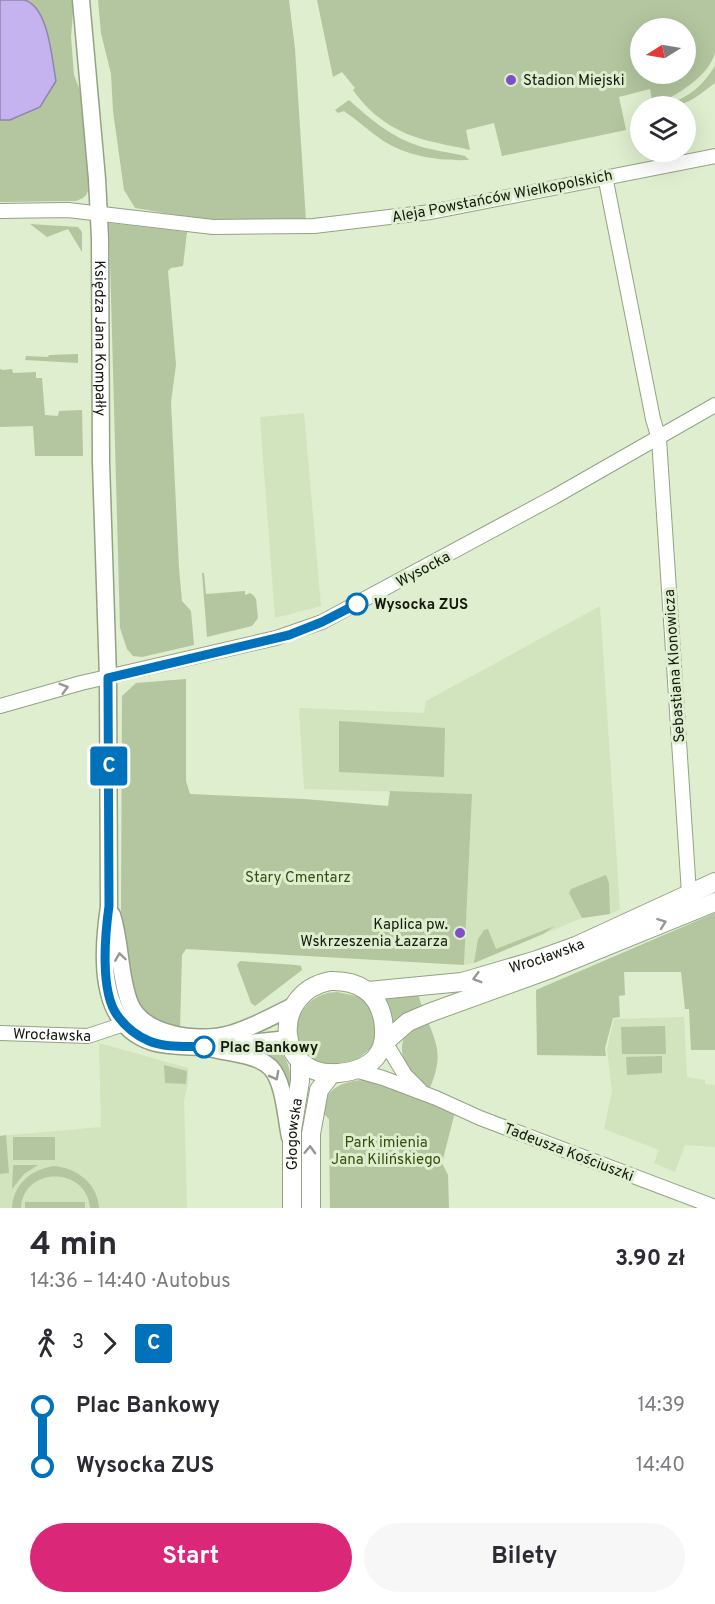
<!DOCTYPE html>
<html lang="pl">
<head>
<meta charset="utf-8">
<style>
  :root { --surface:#fff; --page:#f7f7f7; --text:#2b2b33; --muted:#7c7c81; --accent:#db2777 }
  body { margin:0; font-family:Overpass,sans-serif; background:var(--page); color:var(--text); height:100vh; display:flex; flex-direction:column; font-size:22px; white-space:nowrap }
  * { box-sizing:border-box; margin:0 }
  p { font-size:20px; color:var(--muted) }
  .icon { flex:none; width:33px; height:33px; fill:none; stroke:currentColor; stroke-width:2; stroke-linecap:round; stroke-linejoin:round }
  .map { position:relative; height:1208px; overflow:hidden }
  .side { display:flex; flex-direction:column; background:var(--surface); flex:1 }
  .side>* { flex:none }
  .badge { padding:0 12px; border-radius:4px; font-size:21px; line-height:39px }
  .needle { width:39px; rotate:259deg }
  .tools { position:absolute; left:630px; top:18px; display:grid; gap:12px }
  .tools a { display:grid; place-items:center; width:66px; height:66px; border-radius:50%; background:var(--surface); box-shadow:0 6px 24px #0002; font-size:30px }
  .map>.badge { position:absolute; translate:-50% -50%; box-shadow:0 0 0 3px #fff }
  .legs { display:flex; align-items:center; gap:9px; height:66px; padding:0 30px; font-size:20px }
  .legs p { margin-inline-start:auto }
  .head { display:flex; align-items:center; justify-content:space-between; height:102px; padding:0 30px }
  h1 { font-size:33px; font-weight:700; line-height:45px }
  .button { display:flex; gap:12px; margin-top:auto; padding:12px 30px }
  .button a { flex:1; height:69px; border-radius:36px; background:var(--accent); color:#fff; font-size:24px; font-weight:700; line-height:69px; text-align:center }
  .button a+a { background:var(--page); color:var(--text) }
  ul { padding:0 30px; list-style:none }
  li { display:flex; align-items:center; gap:21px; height:60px; font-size:22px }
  li i { display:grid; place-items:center; width:9px; height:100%; margin:0 8px; background:currentColor }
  li i::after { content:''; width:15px; height:15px; margin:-8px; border:4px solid; border-radius:50%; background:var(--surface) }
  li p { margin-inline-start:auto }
  li:first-child i { background:linear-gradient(#0000 50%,currentColor 0) }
  li:last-child i { background:linear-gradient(currentColor 50%,#0000 0) }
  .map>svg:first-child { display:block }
</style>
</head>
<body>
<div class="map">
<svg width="715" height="1208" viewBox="0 0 715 1208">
  <rect width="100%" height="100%" fill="#deeece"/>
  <path fill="#d1e4bd" d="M 304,413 L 321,606 L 275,618 L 260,417 Z
    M 600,606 L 620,909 L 610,914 L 582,918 L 475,963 L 464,965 L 472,794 L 304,789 L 299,708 L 424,713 L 426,701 Z
    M 684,1017 L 687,1077 L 705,1080 L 705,1084 L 715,1085 L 715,1147 L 685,1145 L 675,1172 L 654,1163 L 659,1150 L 604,1129 L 612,1091 L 607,1049 L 614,1019 Z
    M 99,1043 L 188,1068 L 188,1084 L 184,1100 L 187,1208 L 0,1208 L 0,1136 L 101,1127 Z"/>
  <path fill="#b3c69f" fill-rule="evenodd" d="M 0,0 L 74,0 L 71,37 L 74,75 L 83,98 L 89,185 C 88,195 85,198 76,201 L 0,202 Z
    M 98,0 L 289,0 L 295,49 L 306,221 L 212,221 L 135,208 L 124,190 L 113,111 L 111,74 L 101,33 Z
    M 317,0 L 715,0 C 715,16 715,35 715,52 C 711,75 674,98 653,105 L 650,89 L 619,97 L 626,130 L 502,156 L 494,123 L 466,130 L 470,150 C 459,147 449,146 438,143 C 402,136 374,120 353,90 L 355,88 L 342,72 L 333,77 ZM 686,28 L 686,74 L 640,74 L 640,28 Z
    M 715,66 L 715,83 C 700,94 687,107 667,106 C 691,94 700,89 715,66 Z
    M 349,100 C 370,119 391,137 419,146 C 434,151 450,152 465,156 L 469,160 C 440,161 408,157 382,140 C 369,131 357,120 344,111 L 338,113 L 335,110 Z
    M 109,223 L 187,232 L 183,266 L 171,268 L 168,271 L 176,365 L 171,402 L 179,568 L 182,601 L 191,611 L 194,645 L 142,657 L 133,656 L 127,649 L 120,628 Z
    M 30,224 L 78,227 L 82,232 L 82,252 L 68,229 L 47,237 Z
    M 78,354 L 78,363 L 25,360 L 26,356 L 48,357 L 49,355 Z
    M 0,369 L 3,370 L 12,369 L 13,373 L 36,372 L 36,378 L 42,378 L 45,415 L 58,416 L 59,411 L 82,410 L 83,456 L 35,456 L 33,426 L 0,427 Z
    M 202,573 L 204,573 L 206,594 L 245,591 L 245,595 L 250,593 L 253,595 L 256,599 L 258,618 L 252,626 L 207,637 Z
    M 186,679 L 186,781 L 190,794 L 304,799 L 388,806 L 390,791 L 472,794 L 464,965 L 186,949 L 182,955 L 180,1029 L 166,1027 L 136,1005 L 124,954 L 121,910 L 122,696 L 136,683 Z
    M 339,721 L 445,728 L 444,777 L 339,772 Z
    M 606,875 L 609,883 L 610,914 L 582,918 L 569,893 L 571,889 Z
    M 715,913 L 715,1050 L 691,1050 L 689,1009 L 685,1009 L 681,972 L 624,972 L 625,995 L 619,996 L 620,1017 L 613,1018 L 605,1048 L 606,1056 L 537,1055 L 536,990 Z
    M 555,926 L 543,934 L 474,963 L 478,939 L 484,930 L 488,929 L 496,949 Z
    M 240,961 L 296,965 L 301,966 L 302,970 L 255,1006 L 251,1003 L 237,965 Z
    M 337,992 L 366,998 L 377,1014 L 374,1041 L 370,1049 L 359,1058 L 350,1061 L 321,1066 C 312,1059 303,1052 299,1041 C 291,1015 312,992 337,992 Z
    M 418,994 L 423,1010 L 392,1028 L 383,997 Z
    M 427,1019 C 439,1049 442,1057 430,1088 C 411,1076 395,1058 405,1035 Z
    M 665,1026 L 666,1054 L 622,1054 L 621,1027 Z
    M 264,1046 L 277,1048 C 291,1061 291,1075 290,1093 L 274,1060 L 264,1053 Z
    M 662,1056 L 662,1073 L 627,1075 L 626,1057 Z
    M 164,1065 L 187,1071 L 186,1084 L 165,1083 Z
    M 367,1080 L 455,1112 L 442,1163 L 448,1175 L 449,1208 L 330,1208 L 329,1119 L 322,1112 C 325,1087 345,1080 367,1080 Z
    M 6,1135 L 9,1173 L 0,1174 L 0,1136 Z
    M 13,1137 L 55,1137 L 55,1160 L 13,1160 Z
    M 13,1165 L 38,1165 L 24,1174 L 12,1189 Z
    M 54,1166 C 77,1168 98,1184 99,1208 L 90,1208 C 87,1166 23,1166 21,1208 L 12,1208 C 13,1184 32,1169 54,1166 Z
    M 25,1202 L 85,1202 L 85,1208 L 25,1208 Z"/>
  <path fill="#c5b3f0" stroke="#9085ac" stroke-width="1.5" d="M 0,0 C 7,0 17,0 24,0 C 49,6 52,61 56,81 L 40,107 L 10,120 L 0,120 Z"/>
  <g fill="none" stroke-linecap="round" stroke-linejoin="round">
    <defs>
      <g id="minor">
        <path d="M 605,176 L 653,419 L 659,439 L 689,893"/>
        <path d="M 0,211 L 68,210 L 213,227 L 314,226 L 431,212 L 715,156"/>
        <path d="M 0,706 L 81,683 L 276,638 L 322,622 L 554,497 L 715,405"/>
        <path id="s1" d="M 0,1033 L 88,1036 L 124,1024"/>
        <path d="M 385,1042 L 405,1075 L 420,1090"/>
        <path d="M 355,1070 L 383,1078 L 436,1098 L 480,1118 L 715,1207"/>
      </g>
      <g id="tertiary">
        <path id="s2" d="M 81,0 L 97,179 L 100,238 L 101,462 L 108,678 L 109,907 C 102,953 97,1024 152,1042 C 168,1047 185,1046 202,1047 C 211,1048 220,1051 229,1052 C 243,1055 260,1057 271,1068 C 284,1082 286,1118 290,1137"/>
        <path d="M 112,915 C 121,943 119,974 129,1001 C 141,1036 199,1043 230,1034 C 252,1028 273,1016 293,1006"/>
        <path d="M 220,1046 L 288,1039"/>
      </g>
      <g id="secondary">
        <path d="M 330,981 C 358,980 378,992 383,1020 C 389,1054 371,1070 338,1073 C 276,1079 269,993 330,981 Z"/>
        <path id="s3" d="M 368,991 L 462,982 L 537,960 L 576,946 L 715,882"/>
        <path d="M 385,1042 L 408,1022 L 429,1013 L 553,968 L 715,902"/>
        <path id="s4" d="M 292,1208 L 292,1130 L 300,1081 L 300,1062"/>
        <path d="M 311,1208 L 311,1134 L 319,1090 L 332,1073"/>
      </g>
    </defs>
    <use href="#minor" stroke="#94a284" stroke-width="16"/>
    <use href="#tertiary" stroke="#94a284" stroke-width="19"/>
    <use href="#secondary" stroke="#94a284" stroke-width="20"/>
    <use href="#minor" stroke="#fff" stroke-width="14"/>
    <use href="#tertiary" stroke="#fff" stroke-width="16"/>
    <use href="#secondary" stroke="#fff" stroke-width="18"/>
  </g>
  <defs><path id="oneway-chevron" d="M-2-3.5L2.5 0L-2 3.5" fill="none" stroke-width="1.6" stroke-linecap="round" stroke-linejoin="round" transform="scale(1.5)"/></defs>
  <g stroke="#959893">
    <use href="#oneway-chevron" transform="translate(64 688) rotate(-16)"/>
    <use href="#oneway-chevron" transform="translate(662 923) rotate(-20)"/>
    <use href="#oneway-chevron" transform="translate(120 957) rotate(-98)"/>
    <use href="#oneway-chevron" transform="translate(477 978) rotate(164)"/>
    <use href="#oneway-chevron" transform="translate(275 1076) rotate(62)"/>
    <use href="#oneway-chevron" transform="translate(310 1150) rotate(-88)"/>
  </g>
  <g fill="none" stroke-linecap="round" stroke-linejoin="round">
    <defs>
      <path id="line-1" d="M 204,1047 C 187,1046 166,1048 149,1041 C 137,1036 125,1026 117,1015 C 100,991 105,935 109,906 L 108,678 L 289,635 L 322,622 L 357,604"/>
    </defs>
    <use href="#line-1" stroke="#fff" stroke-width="14"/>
    <use href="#line-1" stroke="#0072bc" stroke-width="9"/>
  </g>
  <g fill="#7e50c8" stroke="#deeece" stroke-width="2">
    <circle cx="511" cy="80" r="6"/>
    <circle cx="460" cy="933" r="6"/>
  </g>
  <g fill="#fff" stroke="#0072bc" stroke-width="3">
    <circle cx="357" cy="604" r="10"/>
    <circle cx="204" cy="1047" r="10"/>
  </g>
  <g text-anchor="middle" stroke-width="6" stroke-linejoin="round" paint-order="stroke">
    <g font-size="15" fill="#14190e" stroke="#deeece" text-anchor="start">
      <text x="523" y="85">Stadion Miejski</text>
      <text x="448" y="929" text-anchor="end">Kaplica pw.<tspan x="448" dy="17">Wskrzeszenia Łazarza</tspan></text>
    </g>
    <g font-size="15" fill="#14190e" stroke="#deeece">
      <text transform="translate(502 196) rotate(-11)" y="5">Aleja Powstańców Wielkopolskich</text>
      <text dy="5" stroke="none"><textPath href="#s2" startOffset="339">Księdza Jana Kompałły</textPath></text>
      <text transform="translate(423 569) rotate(-28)" y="5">Wysocka</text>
      <text transform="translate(674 666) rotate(-94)" y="5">Sebastiana Klonowicza</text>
      <text dy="5" stroke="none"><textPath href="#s3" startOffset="183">Wrocławska</textPath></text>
      <text dy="5" stroke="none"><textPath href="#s1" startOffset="52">Wrocławska</textPath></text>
      <text dy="5" stroke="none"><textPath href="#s4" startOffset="74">Głogowska</textPath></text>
      <text transform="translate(569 1152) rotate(21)" y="5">Tadeusza Kościuszki</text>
    </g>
    <g font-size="15" font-weight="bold" fill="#14190e" stroke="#deeece" text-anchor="start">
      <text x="374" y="609">Wysocka ZUS</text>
      <text x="220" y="1052">Plac Bankowy</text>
    </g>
    <g font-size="15" fill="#354e0c" stroke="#deeece">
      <text x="298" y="882">Stary Cmentarz</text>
      <text x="386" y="1147">Park imienia<tspan x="386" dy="17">Jana Kilińskiego</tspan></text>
    </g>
  </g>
</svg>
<div class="tools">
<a><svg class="needle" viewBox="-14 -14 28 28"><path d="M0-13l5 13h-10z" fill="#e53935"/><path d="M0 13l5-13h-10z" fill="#7c7c81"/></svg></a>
<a><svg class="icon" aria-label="layers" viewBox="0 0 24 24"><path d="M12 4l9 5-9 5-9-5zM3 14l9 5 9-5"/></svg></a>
</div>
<b class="badge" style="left:109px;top:766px;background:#0072bc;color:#fff">C</b>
</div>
<section class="side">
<div class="head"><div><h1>4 min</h1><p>14:36 – 14:40 · Autobus</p></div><b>3.90 zł</b></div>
<div class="legs"><svg class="icon" aria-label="walk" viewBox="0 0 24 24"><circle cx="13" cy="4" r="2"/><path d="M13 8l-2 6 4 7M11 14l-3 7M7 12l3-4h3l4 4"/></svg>3<svg class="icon" aria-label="forward" viewBox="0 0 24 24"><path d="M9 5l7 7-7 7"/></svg><b class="badge" style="background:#0072bc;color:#fff">C</b></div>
<ul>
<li><i style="color:#0072bc"></i><b>Plac Bankowy</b><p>14:39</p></li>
<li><i style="color:#0072bc"></i><b>Wysocka ZUS</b><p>14:40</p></li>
</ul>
<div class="button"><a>Start</a><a>Bilety</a></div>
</section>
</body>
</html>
